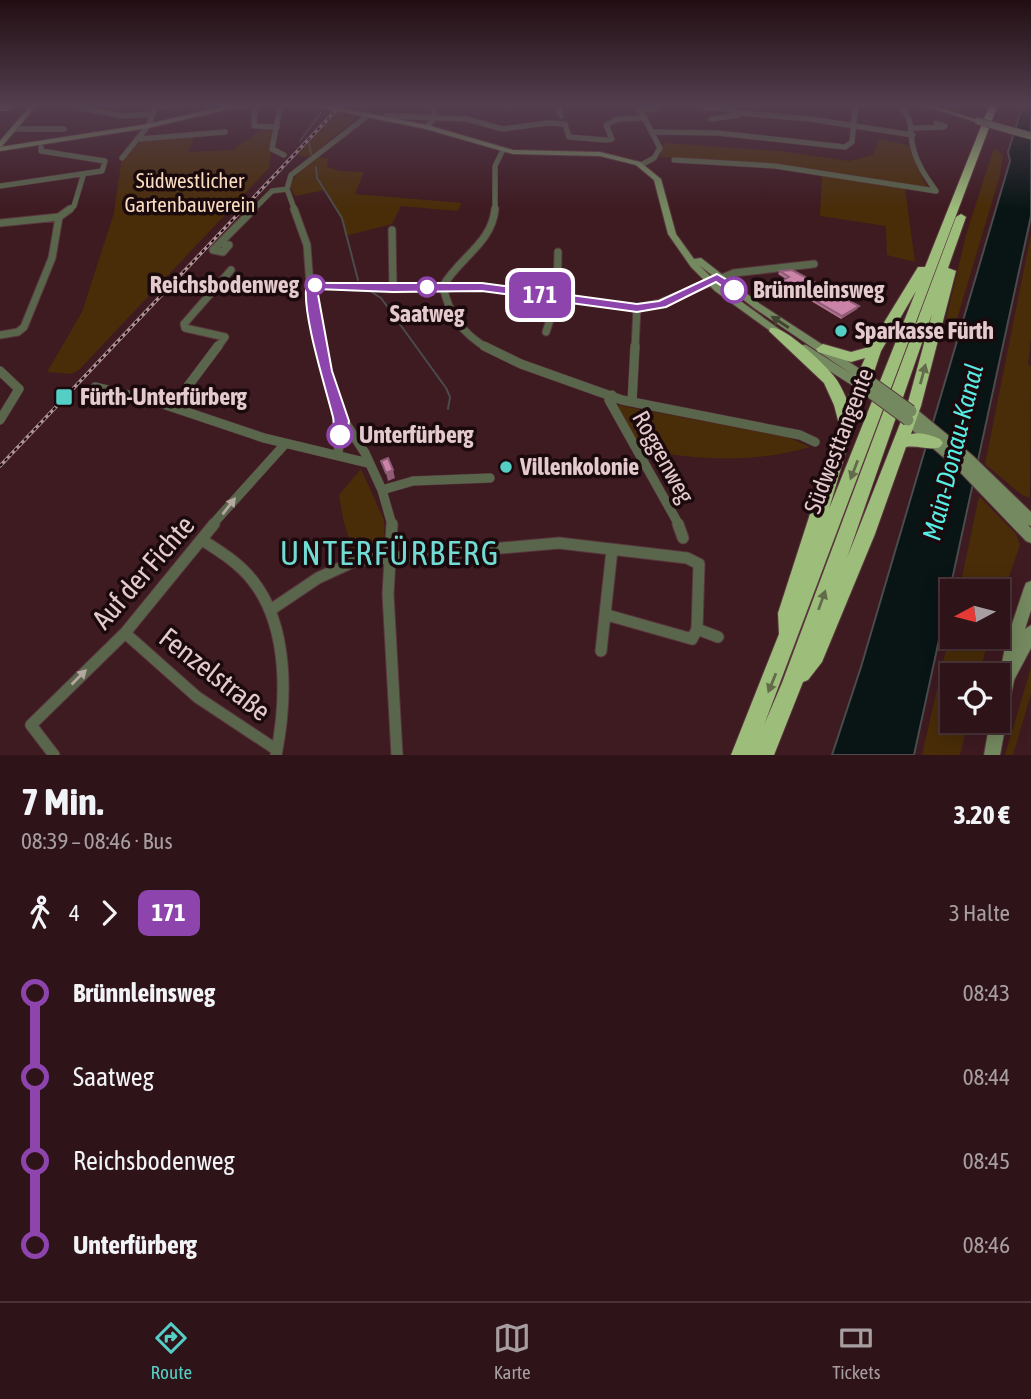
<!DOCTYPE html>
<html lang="de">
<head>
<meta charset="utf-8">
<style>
  :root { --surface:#2e1419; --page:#3a2126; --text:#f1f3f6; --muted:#a79ea2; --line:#493338; --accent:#55cec6 }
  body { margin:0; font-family:"Asap Condensed",sans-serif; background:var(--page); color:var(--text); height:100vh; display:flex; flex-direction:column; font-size:26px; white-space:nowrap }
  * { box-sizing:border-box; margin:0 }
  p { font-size:23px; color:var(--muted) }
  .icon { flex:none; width:38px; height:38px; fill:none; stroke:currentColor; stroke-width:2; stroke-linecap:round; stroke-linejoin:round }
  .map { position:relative; height:755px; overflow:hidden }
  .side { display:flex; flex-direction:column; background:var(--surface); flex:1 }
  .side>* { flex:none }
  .badge { padding:0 14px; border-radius:10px; font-size:24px; line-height:46px }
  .needle { width:46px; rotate:263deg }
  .controls { position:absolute; left:940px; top:579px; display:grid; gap:14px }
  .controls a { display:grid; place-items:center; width:70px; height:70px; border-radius:0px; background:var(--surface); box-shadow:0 4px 18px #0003,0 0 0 2px var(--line); font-size:35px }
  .map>.badge { position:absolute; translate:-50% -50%; box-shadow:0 0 0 4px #fff }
  .legs { display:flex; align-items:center; gap:10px; height:77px; padding:0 21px; font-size:23px }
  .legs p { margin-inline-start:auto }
  .headline { display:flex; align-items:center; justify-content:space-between; height:119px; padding:0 21px }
  h1 { font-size:38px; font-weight:700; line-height:52px }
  ul { padding:0 21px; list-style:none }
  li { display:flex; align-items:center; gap:24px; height:84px; font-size:26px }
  li i { display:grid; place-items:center; width:10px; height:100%; margin:0 9px; background:currentColor }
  li i::after { content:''; width:18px; height:18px; margin:-9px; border:5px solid; border-radius:50%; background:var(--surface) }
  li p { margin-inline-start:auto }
  li:first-child i { background:linear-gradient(#0000 50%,currentColor 0) }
  li:last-child i { background:linear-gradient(currentColor 50%,#0000 0) }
  .menu { display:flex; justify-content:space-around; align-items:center; height:98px; border-top:2px solid var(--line); background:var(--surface); font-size:19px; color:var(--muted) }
  .menu a { display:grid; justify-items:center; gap:4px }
  .menu .on { color:var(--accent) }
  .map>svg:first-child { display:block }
</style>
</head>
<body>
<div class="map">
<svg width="1031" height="755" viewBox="0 0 1031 755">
  <rect width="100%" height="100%" fill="#3e1a21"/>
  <path fill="#492d08" d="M 336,113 L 354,120 L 309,157 L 297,155 Z
    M 275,128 L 269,168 L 79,370 L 71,374 L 47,372 L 82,312 L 114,213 L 121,163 L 141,140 L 195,135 L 189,152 L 232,150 L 262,129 Z
    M 879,139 L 912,146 L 923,180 L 930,189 L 778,165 L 660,157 L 664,143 L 780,151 L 849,161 L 873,155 Z
    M 994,148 L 1003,155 L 1000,175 L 954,329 L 942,337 L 966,235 Z
    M 318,157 L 328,158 L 327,167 L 340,171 L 364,172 L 355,194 L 462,203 L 457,211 L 401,206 L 392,224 L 345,236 L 343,223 L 325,190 L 295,196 L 290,186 L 296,175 Z
    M 822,175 L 905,188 L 915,262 L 887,255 L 886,226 L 820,216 Z
    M 1031,234 L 1031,338 L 1028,364 L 1031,367 L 1030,498 L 1022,495 L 985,464 Z
    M 617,405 L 787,437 L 810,447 C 754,463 698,461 642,449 Z
    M 361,469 L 384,520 L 385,554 L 354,554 L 343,519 L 339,495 Z
    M 979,496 L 1016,534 L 1020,545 L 998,609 L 998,592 L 959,591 Z
    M 952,623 L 952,637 L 989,637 L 979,675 L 952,676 L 952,721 L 968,721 L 960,755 L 922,755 Z
    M 1031,668 L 1031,694 L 1013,755 L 1005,755 Z"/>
  <path fill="#081514" stroke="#4a4b4c" stroke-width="2" d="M 1023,104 L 1031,104 L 1031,216 L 914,755 L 832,755 L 861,667 L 1010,161 L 1008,152 Z"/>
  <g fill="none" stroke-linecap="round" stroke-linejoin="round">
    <path stroke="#4a4b4c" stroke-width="2" d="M 300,141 L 322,111
      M 309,143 L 311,154
      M 316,167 L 317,178 L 342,218 L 358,280
      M 370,291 L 381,298 L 446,388 L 450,397 L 448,409"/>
    <defs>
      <path id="street-far3" d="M 84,104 L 82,108 L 123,116 L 153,114
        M 255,104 L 254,126 L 277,127
        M 557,104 L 561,116
        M 637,104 L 660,148 L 654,158 L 641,165
        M 900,104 C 917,127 907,129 914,151 C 918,166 927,178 936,191
        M 157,107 L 178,104
        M 280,107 L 272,149 L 284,155
        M 706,108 L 731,109 L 739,115 L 711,119
        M 640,110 L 656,109 L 657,104
        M 739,113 L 810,119 L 913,135
        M 385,116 L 467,119 L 502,129 L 548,123 L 565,124 L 569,137 L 606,140 L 612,139 L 606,125 L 618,119 L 645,118
        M 427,127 L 434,118 L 434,104
        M 913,128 L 943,127 L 945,126 L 936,123 L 939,127
        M 13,129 L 64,129
        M 654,132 L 718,133 L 845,147 L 852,142 L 855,109
        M 139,139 L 225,132
        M 122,158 L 148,126 L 157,104
        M 674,160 L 775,166 L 936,191
        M 0,186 L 102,171 L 105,161 L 41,151 L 41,147
        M 68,211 L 74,206 L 83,176
        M 252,211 L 272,191 L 287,189
        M 295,211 L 287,189 L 291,175 L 366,117
        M 495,211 L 495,166 L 503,150"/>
      <path id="street-far2" d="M 294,209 L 307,245 L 311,299 L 322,348
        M 0,223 L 59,217
        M 392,230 L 393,289
        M 222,244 L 229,245 L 223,252 L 213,250 L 254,209
        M 311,285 L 393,289 L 482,287 L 637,308 L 660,303 L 734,273 L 814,264
        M 546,332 L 557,298 L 558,252
        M 0,335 L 18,332 L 24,327 L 52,258 L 59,217 L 70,209
        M 217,348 L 225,337 L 185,328 L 184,324 L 231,270
        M 487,348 C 462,333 449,315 443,286 C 459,258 492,243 495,209
        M 635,348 L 637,308"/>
      <path id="street-far1" d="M 321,346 L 335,407 L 365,453 L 382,490 L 392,525
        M 484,346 L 521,364 L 622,400 L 800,435 L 815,442
        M 0,371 L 19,389 L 0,420
        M 95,387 L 154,401 L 264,438 L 368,463
        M 612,395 L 609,400 L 679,525
        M 632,402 L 635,346
        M 173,406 L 218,346
        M 338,453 L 342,421
        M 382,490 L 413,481 L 490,478
        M 212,525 L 285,444"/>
      <path id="street" d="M 392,524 L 388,594 L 397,755
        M 678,524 L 683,538
        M 202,540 C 221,552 239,563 253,581 C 289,627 287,700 276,755
        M 272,609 L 318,578 L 355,561 L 559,543 L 687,558 L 699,564 L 697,629
        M 607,615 L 692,639 L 697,629 L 718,637
        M 125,633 L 197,697 L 277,750
        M 601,651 L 612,550
        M 54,755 L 31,725 L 125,633 L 214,524"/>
      <path id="secondary" d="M 32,104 L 38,104 L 2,146 L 0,147 L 0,141 Z
        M 234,104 L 265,104 L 237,109 L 234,108 L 148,128 L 0,151 L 0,147 L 148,124 Z
        M 283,104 L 320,104 L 427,125 L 513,150 L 600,152 L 640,162 L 661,179 L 676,234 L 694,259 L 701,258 L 760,304 L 869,375 L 870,378 L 869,381 L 863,381 L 867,386 L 866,389 L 858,389 L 798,351 L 797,348 L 798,345 L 806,345 L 853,375 L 754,308 L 699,265 L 721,287 L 786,334 L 788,336 L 786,338 L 780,338 L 715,291 L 691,267 L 668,234 L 654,180 L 636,165 L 600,156 L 513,154 L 426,129 L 317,107 L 286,106 Z
        M 917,104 L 927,104 L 981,121 L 976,122 Z
        M 911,407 L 915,408 L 972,455 L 1031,512 L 1031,526 L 1028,525 L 1031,528 L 1031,543 L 1026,541 L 958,470 L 904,423 L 902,420 L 904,417 L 909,416 L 905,411 L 907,408 Z
        M 1031,581 L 1031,610 L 1025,629 L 1031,625 L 1031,648 L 1014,680 L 1000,755 L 984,755 L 990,721 L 998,721 L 998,683 L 1006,642 L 1024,588 L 1026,583 Z"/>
      <path id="highway" d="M 990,104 L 998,104 L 764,725 L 782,683 L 956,217 L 961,214 L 966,217 L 948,268 L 956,271 L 921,406 L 911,434 C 921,432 931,435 940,439 L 943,443 L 940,447 C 930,451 918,445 906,447 L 875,534 L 822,662 L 808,680 L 803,682 L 774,755 L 731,755 L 779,634 L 778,613 L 839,424 L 834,405 L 824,383 L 769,331 L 770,328 C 784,325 823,363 833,375 C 839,382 843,391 847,400 L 865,358 L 851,362 L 818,352 L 816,349 L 823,344 L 851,352 L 869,347 L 918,267 L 925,267 ZM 916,291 L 829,509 L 862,397 L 872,378 L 881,351 ZM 932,314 L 907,406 L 847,558 Z"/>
    </defs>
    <use href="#street-far3" stroke="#59363d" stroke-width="6"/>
    <use href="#street-far2" stroke="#59363d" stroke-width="9"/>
    <use href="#street-far1" stroke="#59363d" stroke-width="10"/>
    <use href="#street" stroke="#59363d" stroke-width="13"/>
    <use href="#secondary" stroke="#59363d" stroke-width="2"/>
    <use href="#highway" stroke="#59363d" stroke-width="2"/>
    <use href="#street-far3" stroke="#59664c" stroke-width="5"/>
    <use href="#street-far2" stroke="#59664c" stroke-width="7"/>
    <use href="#street-far1" stroke="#59664c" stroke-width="9"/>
    <use href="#street" stroke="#59664c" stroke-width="11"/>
    <use href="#secondary" fill="#74895f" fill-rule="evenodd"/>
    <use href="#highway" fill="#9dbd7b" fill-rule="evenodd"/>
    <defs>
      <path id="rail" d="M 0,466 L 342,104"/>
    </defs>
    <use href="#rail" stroke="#af9296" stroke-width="3.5"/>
    <use href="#rail" stroke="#1b0a0d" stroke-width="2" stroke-dasharray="3.5" stroke-linecap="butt"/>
    <defs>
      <path id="secondary-bridge-far1" d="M 978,121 L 1031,136"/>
      <path id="secondary-bridge" d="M 865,378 L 911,411
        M 862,386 L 908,420"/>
    </defs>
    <use href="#secondary-bridge-far1" stroke="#59363d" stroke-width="8" stroke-linecap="butt"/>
    <use href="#secondary-bridge" stroke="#59363d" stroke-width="13" stroke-linecap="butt"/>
    <use href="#secondary-bridge-far1" stroke="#74895f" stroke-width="7"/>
    <use href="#secondary-bridge" stroke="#74895f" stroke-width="11"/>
  </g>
  <path fill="#af7290" d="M 0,104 L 16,104 L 9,111 L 0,111 Z
    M 780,271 L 857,309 L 841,319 L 781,283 L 782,281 L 786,279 L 778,274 Z"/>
  <path fill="#8e5c75" d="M 12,104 L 16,104 L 9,111 L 8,109 Z
    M 859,306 L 857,309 L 841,319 L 842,316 Z
    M 393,470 L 395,478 L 388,481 L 386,473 Z"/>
  <path fill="#cb84a7" stroke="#8e5c75" stroke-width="2" d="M 0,104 L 12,104 L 8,109 L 0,108 Z
    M 792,270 L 859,306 L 842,316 L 782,281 L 789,277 L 780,271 Z
    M 388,458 L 393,470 L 386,473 L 381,461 Z"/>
  <defs><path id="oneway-solid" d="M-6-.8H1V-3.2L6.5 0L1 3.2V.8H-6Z" transform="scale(1.75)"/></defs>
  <use fill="#434332" href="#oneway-solid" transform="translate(780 322) rotate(-147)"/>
  <g fill="#626c4a">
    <use href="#oneway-solid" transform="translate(923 374) rotate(-75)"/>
    <use href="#oneway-solid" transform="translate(854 470) rotate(111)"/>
    <use href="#oneway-solid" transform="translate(822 600) rotate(-70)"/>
    <use href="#oneway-solid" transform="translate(772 683) rotate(112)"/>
  </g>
  <g fill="#b3a7a0">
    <use href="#oneway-solid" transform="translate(229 506) rotate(-52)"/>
    <use href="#oneway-solid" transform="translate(79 677) rotate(-45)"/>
  </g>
  <linearGradient id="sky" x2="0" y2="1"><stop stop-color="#220e12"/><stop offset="0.5" stop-color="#523e4e"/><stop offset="1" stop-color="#523e4e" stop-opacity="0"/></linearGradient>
  <rect width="1031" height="210" fill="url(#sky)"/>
  <path fill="#8e44ad" stroke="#fff" stroke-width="2" d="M 717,274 L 739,287 L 739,292 L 730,292 L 716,282 L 666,307 L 637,312 L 482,291 L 393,292 L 317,289 L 332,371 L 349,421 L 346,439 L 335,439 C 332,432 335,425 333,417 C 326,389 300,308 307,283 L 482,283 L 637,304 L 659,301 Z"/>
  <g fill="#fff" stroke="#8e44ad" stroke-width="3.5">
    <circle cx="315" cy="285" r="9"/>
    <circle cx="427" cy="287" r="9"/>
    <circle cx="734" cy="290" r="12"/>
    <circle cx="340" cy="435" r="12"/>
  </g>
  <g fill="#55cec6" stroke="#1b0a0d" stroke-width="2.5">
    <circle cx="841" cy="331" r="7"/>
    <rect x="55" y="388" width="18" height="18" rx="3.5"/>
    <circle cx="506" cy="467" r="7"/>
  </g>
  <g text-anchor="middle" stroke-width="7" stroke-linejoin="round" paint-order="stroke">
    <g font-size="21" fill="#f9ddbf" stroke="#1b0a0d">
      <text x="190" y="188">Südwestlicher<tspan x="190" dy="24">Gartenbauverein</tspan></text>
    </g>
    <g font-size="24" font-weight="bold" fill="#e4cacd" stroke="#1b0a0d" text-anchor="start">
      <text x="299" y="293" text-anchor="end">Reichsbodenweg</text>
      <text x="753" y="298">Brünnleinsweg</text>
      <text x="427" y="322" text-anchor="middle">Saatweg</text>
      <text x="359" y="443">Unterfürberg</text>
    </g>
    <g font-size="24" font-weight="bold" fill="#e4cacd" stroke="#1b0a0d" text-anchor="start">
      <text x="855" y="339">Sparkasse Fürth</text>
      <text x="80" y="405">Fürth-Unterfürberg</text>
      <text x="520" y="475">Villenkolonie</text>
    </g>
    <g font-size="24" fill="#e4cacd" stroke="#1b0a0d">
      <text transform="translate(839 441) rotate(-69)" y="8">Südwesttangente</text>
      <text transform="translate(663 457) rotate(61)" y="8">Roggenweg</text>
    </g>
    <g font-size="26" font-style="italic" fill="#56ede4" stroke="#1b0a0d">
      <text transform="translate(953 452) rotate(-76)" y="9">Main-Donau-Kanal</text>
    </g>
    <g font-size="28" fill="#e4cacd" stroke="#1b0a0d">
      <text transform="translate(143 572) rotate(-49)" y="10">Auf der Fichte</text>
      <text transform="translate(215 674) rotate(38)" y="10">Fenzelstraße</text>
    </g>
    <g font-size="33" letter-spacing="2" fill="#71dcd4" stroke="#1b0a0d">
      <text x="390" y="565">UNTERFÜRBERG</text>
    </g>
  </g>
</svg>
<div class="controls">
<a><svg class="needle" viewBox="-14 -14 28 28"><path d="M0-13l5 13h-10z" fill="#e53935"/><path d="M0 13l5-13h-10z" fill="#a79ea2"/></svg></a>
<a><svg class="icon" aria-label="locate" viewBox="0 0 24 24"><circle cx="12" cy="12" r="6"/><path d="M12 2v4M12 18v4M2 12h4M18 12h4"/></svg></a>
</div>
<b class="badge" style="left:540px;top:295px;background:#8e44ad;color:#fff">171</b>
</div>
<section class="side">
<div class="headline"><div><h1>7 Min.</h1><p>08:39 – 08:46 · Bus</p></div><b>3.20 €</b></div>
<div class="legs"><svg class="icon" aria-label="walk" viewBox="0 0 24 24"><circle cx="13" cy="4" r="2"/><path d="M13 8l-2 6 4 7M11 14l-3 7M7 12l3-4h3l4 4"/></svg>4<svg class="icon" aria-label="forward" viewBox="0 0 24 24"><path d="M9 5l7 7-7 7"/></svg><b class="badge" style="background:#8e44ad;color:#fff">171</b><p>3 Halte</p></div>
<ul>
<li><i style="color:#8e44ad"></i><b>Brünnleinsweg</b><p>08:43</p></li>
<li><i style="color:#8e44ad"></i><span>Saatweg</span><p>08:44</p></li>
<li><i style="color:#8e44ad"></i><span>Reichsbodenweg</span><p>08:45</p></li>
<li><i style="color:#8e44ad"></i><b>Unterfürberg</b><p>08:46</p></li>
</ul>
</section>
<nav class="menu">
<a class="on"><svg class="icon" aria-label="directions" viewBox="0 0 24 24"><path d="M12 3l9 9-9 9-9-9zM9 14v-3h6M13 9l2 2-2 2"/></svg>Route</a>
<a><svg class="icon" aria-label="map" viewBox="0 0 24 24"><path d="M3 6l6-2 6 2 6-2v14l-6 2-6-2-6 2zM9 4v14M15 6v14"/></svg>Karte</a>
<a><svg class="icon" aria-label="tickets" viewBox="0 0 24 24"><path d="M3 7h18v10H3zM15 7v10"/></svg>Tickets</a>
</nav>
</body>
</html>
